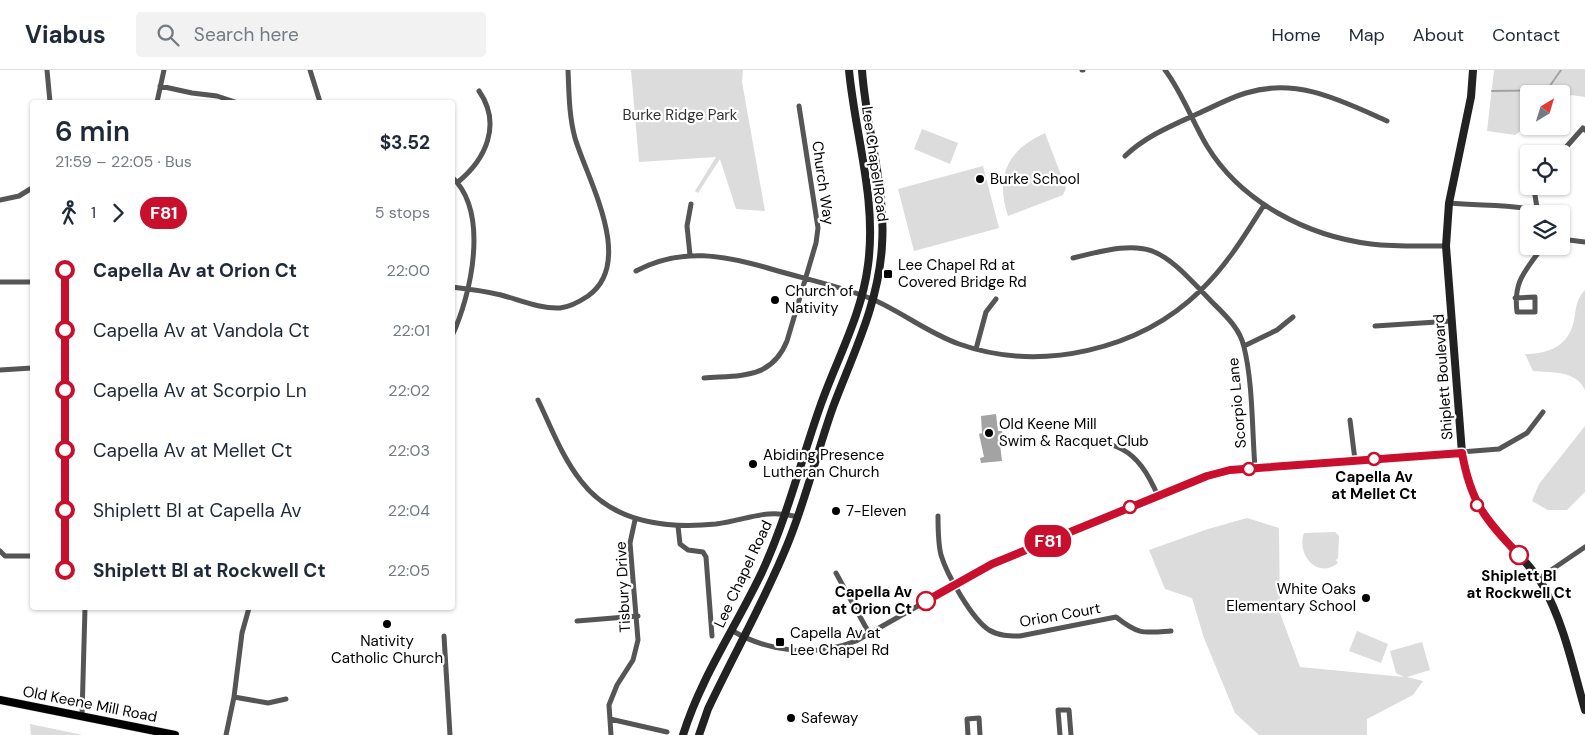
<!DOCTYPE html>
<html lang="en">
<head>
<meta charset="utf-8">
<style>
  :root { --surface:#fff; --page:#f2f2f3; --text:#1f2937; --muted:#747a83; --line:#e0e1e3 }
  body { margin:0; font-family:"DM Sans",sans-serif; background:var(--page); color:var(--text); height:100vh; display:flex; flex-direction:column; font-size:19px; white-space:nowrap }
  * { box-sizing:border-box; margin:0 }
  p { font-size:16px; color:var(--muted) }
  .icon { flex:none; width:28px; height:28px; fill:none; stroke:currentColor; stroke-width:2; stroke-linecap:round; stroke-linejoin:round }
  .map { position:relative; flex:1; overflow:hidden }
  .panel { position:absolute; left:30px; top:30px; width:425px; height:510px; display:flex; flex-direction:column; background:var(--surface); border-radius:5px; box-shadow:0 1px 4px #0004 }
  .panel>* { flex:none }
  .badge { padding:0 10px; border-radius:16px; font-size:18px; line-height:32px }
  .needle { width:32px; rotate:38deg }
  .buttons { position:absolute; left:1520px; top:15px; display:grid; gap:10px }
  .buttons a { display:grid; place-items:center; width:50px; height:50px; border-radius:5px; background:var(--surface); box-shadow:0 1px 4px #0004; font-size:25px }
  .map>.badge { position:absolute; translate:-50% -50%; box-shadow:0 0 0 2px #fff }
  .legs { display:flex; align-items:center; gap:8px; height:55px; padding:0 25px; font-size:16px }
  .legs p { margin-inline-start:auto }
  .overview { display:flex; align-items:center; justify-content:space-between; height:85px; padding:0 25px }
  h1 { font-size:28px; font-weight:600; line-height:38px }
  ul { padding:0 25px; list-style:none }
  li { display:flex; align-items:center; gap:18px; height:60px; font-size:19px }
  li i { display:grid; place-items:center; width:8px; height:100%; margin:0 6px; background:currentColor }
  li i::after { content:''; width:12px; height:12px; margin:-6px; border:4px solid; border-radius:50%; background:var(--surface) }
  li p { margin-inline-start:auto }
  li:first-child i { background:linear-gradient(#0000 50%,currentColor 0) }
  li:last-child i { background:linear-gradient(currentColor 50%,#0000 0) }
  header { display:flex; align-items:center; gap:30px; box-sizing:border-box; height:70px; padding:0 25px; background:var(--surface); border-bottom:1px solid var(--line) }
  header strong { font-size:24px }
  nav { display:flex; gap:28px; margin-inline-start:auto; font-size:18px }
  .search { width:350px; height:45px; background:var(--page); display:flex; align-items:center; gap:12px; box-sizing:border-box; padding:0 18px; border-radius:5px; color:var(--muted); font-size:19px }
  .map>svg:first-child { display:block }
</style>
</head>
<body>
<header>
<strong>Viabus</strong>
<div class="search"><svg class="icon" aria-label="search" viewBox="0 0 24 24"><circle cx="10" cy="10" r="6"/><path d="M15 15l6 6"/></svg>Search here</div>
<nav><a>Home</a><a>Map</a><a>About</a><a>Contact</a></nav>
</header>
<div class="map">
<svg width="1585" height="665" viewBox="0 0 1585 665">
  <rect width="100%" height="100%" fill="#fff"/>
  <path fill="#dcdcdc" d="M 631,0 L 743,0 L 742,12 L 765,141 L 736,139 L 720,89 L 698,123 L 695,121 L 716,87 L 639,92 Z
    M 1494,0 L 1585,0 L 1585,27 L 1571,25 L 1561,35 L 1561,24 L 1529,24 L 1529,55 L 1515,65 L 1487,61 Z
    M 922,59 L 958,73 L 950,94 L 914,79 Z
    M 1045,63 L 1066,118 L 1063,125 L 1008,146 C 995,107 1007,80 1045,63 Z
    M 983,96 L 999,158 L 914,181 L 898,119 Z
    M 1585,220 L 1585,320 C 1576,300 1552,303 1533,301 L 1525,284 C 1543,284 1563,279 1571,260 C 1578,245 1572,234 1585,220 Z
    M 1585,356 L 1585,422 L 1567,440 L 1548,440 L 1532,431 L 1539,414 Z
    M 1247,448 L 1279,458 L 1280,543 L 1300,597 L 1404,607 L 1396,603 L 1390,581 L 1422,572 L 1430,600 L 1407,607 L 1423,611 L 1413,625 L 1367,649 L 1367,665 L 1259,665 L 1235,643 L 1204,568 L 1192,528 L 1165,519 L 1149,480 L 1208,459 Z
    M 1335,462 L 1339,466 L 1338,488 L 1336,490 L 1338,493 C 1317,510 1296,484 1304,463 Z
    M 1357,561 L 1388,574 L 1381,593 L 1349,581 Z
    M 30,654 L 83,665 L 31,665 Z"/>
  <path fill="#a3a3a3" d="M 996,344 L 998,361 L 1002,361 L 1003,373 L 1000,374 L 1002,391 L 981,393 L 980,388 L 984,387 L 979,364 L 982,363 L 981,346 Z"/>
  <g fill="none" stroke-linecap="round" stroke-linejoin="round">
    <path stroke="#a3a3a3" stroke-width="2" d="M 1492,21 L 1547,20 L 1561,0"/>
    <defs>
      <path id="primary" d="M 0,630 L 175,665"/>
    </defs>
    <use href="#primary" stroke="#dbdbdb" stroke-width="9"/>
    <path stroke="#555" stroke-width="5" d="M 47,0 L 50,32
      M 310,0 L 320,32
      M 1082,0 L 1083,0
      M 1165,0 C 1183,24 1192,51 1207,76 C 1241,132 1307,166 1371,174 C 1396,177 1421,176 1446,176
      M 160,16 L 192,23 L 217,26 L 235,32
      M 157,32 L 164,0
      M 1560,84 L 1583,58 L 1585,60
      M 1125,86 C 1146,66 1171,56 1197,44 C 1213,37 1229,28 1246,23 C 1297,7 1342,31 1387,51
      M 452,107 C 490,143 471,225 452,266
      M 458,112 C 486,89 502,54 479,21
      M 1536,116 L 1534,119 L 1538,144
      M 0,130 L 19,126 L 32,118
      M 1449,133 C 1479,136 1507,134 1537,140
      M 1561,169 L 1585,172
      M 690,185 L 687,156 L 691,134
      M 1073,188 C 1151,168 1157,174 1211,231 C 1224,244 1240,258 1244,277 C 1253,313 1252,361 1255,398
      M 636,201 C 681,177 724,185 771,199 C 805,209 840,216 872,229 C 902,242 928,263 959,274 C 1041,303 1140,280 1201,220 C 1227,195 1245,165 1264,135
      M 0,212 L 32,212
      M 452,217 C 469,219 485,221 501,225 C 520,230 540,239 560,238 C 570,237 579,232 588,226 C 636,192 587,109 575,68 C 569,46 569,23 568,0
      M 1515,228 L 1535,227 L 1535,242 L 1517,242 C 1513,210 1526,201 1543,176
      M 1375,256 L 1452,251
      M 1244,276 L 1277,260 L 1293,247
      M 976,279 L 986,242 L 996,229
      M 0,300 L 32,298
      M 704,308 C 740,305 771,310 787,271 L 816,173 L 818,158 L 799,36
      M 538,330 C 551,357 562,387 581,411 C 613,453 666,459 716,454 C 748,450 765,438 798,447
      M 1350,350 L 1355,390
      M 1065,370 C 1117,371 1136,376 1158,426
      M 938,446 C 938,459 938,473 941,485 C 947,505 972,549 989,560 C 999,566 1009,566 1020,566 L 1116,547 C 1139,565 1143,563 1171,561
      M 678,456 L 680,474 L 688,480 L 703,482 L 706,487 L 712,566
      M 0,481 L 5,486 L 32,486
      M 836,503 L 869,563
      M 1538,509 L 1585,477
      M 577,551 L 638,546
      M 731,560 C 770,583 814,587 856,571 L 992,494 L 1207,407 L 1231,400 L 1499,379 L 1527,363 L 1543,342
      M 444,566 L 450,665
      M 234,627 L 268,633 L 286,629
      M 82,645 L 85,538
      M 610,649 L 667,662
      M 226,665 L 234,627 L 242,563 L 249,538
      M 611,665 L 609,635 L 617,615 L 633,590 L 638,570 L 630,473 L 635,450
      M 968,665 L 967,649 L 979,648 L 980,665
      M 1060,665 L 1058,640 L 1069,640 L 1071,665"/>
    <path stroke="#222" stroke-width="8" d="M 1473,0 L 1471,27 L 1449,133 L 1446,176 L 1462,383 C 1468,415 1477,441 1499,465 C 1514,481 1531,495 1542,514 C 1564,553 1573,598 1585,640
      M 683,665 C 701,607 736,557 762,502 C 787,448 801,390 821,334 C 837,289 862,244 868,195 C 877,129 855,65 849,0
      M 699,665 L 708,639 C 734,584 765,530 788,473 C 806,429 817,382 833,337 C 853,284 879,233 882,175 C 886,116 866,59 862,0"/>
    <use href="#primary" stroke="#000" stroke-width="8"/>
  </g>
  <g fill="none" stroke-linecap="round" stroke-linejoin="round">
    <defs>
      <path id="line-1" d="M 926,531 L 992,494 L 1207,406 L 1230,400 L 1462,383 C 1471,433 1485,449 1519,485"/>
    </defs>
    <use href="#line-1" stroke="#fff" stroke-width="11"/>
    <use href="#line-1" stroke="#c8102e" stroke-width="8"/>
  </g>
  <g fill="#000" stroke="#fff" stroke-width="2">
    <circle cx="980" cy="109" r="5"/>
    <rect x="883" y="199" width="10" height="10" rx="2.5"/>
    <circle cx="775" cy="230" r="5"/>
    <circle cx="989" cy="363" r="5"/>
    <circle cx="753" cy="394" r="5"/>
    <circle cx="836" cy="441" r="5"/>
    <circle cx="1366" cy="528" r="5"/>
    <circle cx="387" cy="554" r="5"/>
    <rect x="775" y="567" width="10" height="10" rx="2.5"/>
    <circle cx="791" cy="648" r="5"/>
  </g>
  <g fill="#fff" stroke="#c8102e" stroke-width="2.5">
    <circle cx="1374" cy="389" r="6"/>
    <circle cx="1249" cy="399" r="6"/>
    <circle cx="1477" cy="435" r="6"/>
    <circle cx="1130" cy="437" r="6"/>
    <circle cx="1519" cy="485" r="9"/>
    <circle cx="926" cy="531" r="9"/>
  </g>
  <g text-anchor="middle" stroke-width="4.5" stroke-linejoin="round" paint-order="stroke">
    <g font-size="15" fill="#333" stroke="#fff">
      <text x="680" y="50">Burke Ridge Park</text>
    </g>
    <g font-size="15" fill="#000" stroke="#fff">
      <text transform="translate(875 94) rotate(82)" y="5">Lee Chapel Road</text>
      <text transform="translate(823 113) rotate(82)" y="5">Church Way</text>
      <text transform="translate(1443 307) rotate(-94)" y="5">Shiplett Boulevard</text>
      <text transform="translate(1237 333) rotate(-95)" y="5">Scorpio Lane</text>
      <text transform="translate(743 504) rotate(-65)" y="5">Lee Chapel Road</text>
      <text transform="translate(623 517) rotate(-93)" y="5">Tisbury Drive</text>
      <text transform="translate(1060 545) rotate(-10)" y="5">Orion Court</text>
      <text transform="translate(90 634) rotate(11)" y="5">Old Keene Mill Road</text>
    </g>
    <g font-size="15" fill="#000" stroke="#fff" text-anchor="start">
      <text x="990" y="114">Burke School</text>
      <text x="898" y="200">Lee Chapel Rd at<tspan x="898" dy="17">Covered Bridge Rd</tspan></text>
      <text x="785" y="226">Church of<tspan x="785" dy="17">Nativity</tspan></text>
      <text x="999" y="359">Old Keene Mill<tspan x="999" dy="17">Swim &amp; Racquet Club</tspan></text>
      <text x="763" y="390">Abiding Presence<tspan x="763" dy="17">Lutheran Church</tspan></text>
      <text x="846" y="446">7-Eleven</text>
      <text x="1356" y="524" text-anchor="end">White Oaks<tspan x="1356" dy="17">Elementary School</tspan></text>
      <text x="790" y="568">Capella Av at<tspan x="790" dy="17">Lee Chapel Rd</tspan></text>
      <text x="387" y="576" text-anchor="middle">Nativity<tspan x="387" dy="17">Catholic Church</tspan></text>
      <text x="801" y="653">Safeway</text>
    </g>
    <g font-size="15" font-weight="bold" fill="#000" stroke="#fff">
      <text x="1374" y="412">Capella Av<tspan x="1374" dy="17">at Mellet Ct</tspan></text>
      <text x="1519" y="511">Shiplett Bl<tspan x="1519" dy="17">at Rockwell Ct</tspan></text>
      <text x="912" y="527" text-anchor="end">Capella Av<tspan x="912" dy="17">at Orion Ct</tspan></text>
    </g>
  </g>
</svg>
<div class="buttons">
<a><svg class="needle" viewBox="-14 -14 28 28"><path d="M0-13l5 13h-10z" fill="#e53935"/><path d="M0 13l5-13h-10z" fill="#747a83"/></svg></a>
<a><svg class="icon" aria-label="locate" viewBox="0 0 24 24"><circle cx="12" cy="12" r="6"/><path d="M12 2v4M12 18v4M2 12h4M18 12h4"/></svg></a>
<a><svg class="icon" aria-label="layers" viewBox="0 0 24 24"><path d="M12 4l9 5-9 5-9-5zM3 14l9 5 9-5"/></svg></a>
</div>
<b class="badge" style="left:1048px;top:471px;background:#c8102e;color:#fff">F81</b>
<section class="panel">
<div class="overview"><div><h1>6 min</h1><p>21:59 – 22:05 · Bus</p></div><b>$3.52</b></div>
<div class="legs"><svg class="icon" aria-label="walk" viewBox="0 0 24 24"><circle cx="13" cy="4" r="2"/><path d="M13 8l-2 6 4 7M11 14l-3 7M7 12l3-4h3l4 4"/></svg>1<svg class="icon" aria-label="forward" viewBox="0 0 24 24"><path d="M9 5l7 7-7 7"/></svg><b class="badge" style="background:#c8102e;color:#fff">F81</b><p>5 stops</p></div>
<ul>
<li><i style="color:#c8102e"></i><b>Capella Av at Orion Ct</b><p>22:00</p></li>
<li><i style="color:#c8102e"></i><span>Capella Av at Vandola Ct</span><p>22:01</p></li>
<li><i style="color:#c8102e"></i><span>Capella Av at Scorpio Ln</span><p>22:02</p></li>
<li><i style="color:#c8102e"></i><span>Capella Av at Mellet Ct</span><p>22:03</p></li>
<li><i style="color:#c8102e"></i><span>Shiplett Bl at Capella Av</span><p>22:04</p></li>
<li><i style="color:#c8102e"></i><b>Shiplett Bl at Rockwell Ct</b><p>22:05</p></li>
</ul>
</section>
</div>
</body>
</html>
